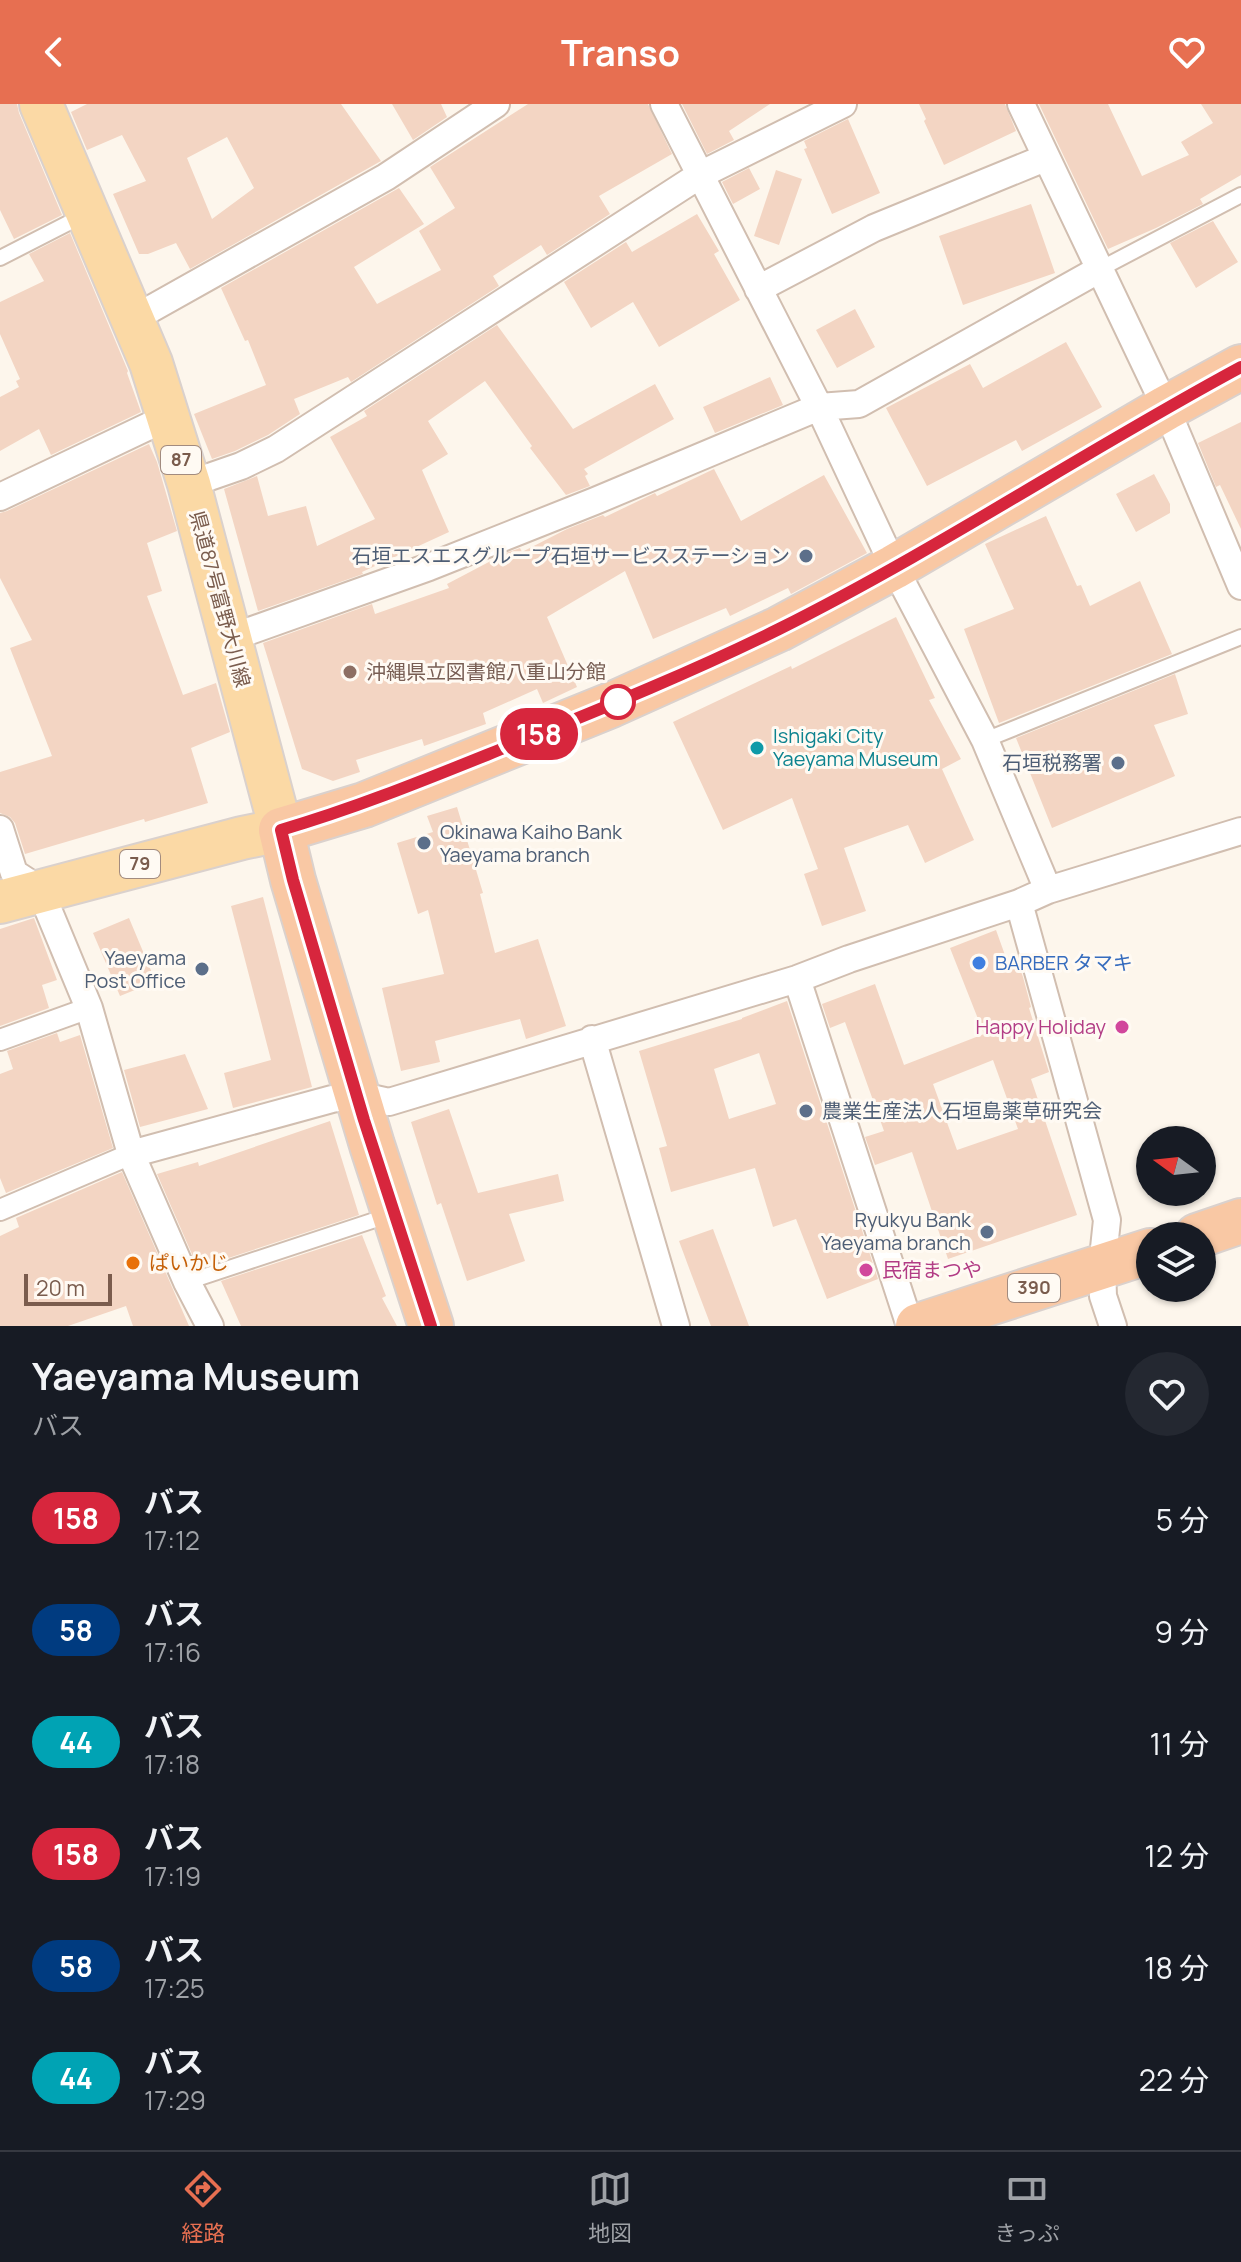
<!DOCTYPE html>
<html lang="ja">
<head>
<meta charset="utf-8">
<style>
  :root { --surface:#171b24; --page:#242831; --text:#f1f3f6; --muted:#9ea1a6; --line:#363941; --accent:#e76f51 }
  body { margin:0; font-family:Manrope,"Noto Sans JP",sans-serif; background:var(--page); color:var(--text); height:100vh; display:flex; flex-direction:column; font-size:30px; white-space:nowrap }
  * { box-sizing:border-box; margin:0 }
  p { font-size:26px; color:var(--muted) }
  .icon { flex:none; width:44px; height:44px; fill:none; stroke:currentColor; stroke-width:2; stroke-linecap:round; stroke-linejoin:round }
  .map { position:relative; height:1222px; overflow:hidden }
  .sheet { display:flex; flex-direction:column; background:var(--surface); flex:1 }
  .sheet>* { flex:none }
  .badge { padding:0 16px; border-radius:26px; font-size:28px; line-height:52px }
  .needle { width:52px; rotate:285deg }
  .fabs { position:absolute; left:1136px; top:1022px; display:grid; gap:16px }
  .fabs a { display:grid; place-items:center; width:80px; height:80px; border-radius:50%; background:var(--surface); box-shadow:0 2px 6px #0004; font-size:40px }
  .scale { position:absolute; left:24px; bottom:20px; width:88px; box-sizing:border-box; padding-left:8px; border:4px solid #7a5c4d; border-top:0; font-size:22px; line-height:28px; white-space:nowrap; color:#7a5c4d; -webkit-text-stroke:6px #fffaf3; paint-order:stroke }
  .map>.badge { position:absolute; translate:-50% -50%; box-shadow:0 0 0 4px #fff }
  .round { display:grid; place-items:center; flex:none; width:84px; height:84px; border-radius:42px; background:var(--page) }
  .summary { display:flex; align-items:center; justify-content:space-between; height:136px; padding:0 32px }
  h1 { font-size:38px; font-weight:700; line-height:60px }
  ul { padding:0; list-style:none }
  li { display:flex; align-items:center; gap:24px; height:112px; padding:0 32px }
  li div { flex:1 }
  li b { display:block; font-size:30px }
  li em { font-style:normal }
  li .badge { min-width:88px; font-weight:700; text-align:center }
  header { display:flex; justify-content:space-between; align-items:center; height:104px; padding:0 32px; background:var(--accent); color:#fff; font-size:36px; font-weight:700 }
  .tab-bar { display:flex; justify-content:space-around; align-items:center; height:112px; border-top:2px solid var(--line); background:var(--surface); font-size:22px; color:var(--muted) }
  .tab-bar a { display:grid; justify-items:center; gap:4px }
  .tab-bar .on { color:var(--accent) }
  .map>svg:first-child { display:block }
</style>
</head>
<body>
<header><svg class="icon" aria-label="back" viewBox="0 0 24 24"><path d="M15 5l-7 7 7 7"/></svg>Transo<svg class="icon" aria-label="heart" viewBox="0 0 24 24"><path d="M12 20l-8-8c-3-5 5-10 8-4 3-6 11-1 8 4z"/></svg></header>
<div class="map">
<svg width="1241" height="1222" viewBox="0 0 1241 1222">
  <rect width="100%" height="100%" fill="#fdf6ec"/>
  <path fill="#f3d5c3" fill-rule="evenodd" d="M 0,0 L 17,0 L 19,9 L 62,111 L 14,135 L 0,106 Z
    M 87,0 L 341,0 L 381,57 L 190,165 L 176,139 L 148,150 L 139,150 L 113,90 L 146,77 L 122,31 L 87,46 L 71,8 ZM 227,33 L 254,84 L 212,115 L 187,54 Z
    M 392,0 L 441,0 L 447,13 L 413,36 Z
    M 528,0 L 648,0 L 672,50 L 599,92 L 610,110 L 547,151 L 541,141 L 493,172 L 499,182 L 351,278 L 348,273 L 294,295 L 300,310 L 268,331 L 235,347 L 212,355 L 194,310 L 266,281 L 248,236 L 245,237 L 221,184 L 399,84 L 424,120 L 354,163 L 377,200 L 441,166 L 419,127 L 455,104 L 430,63 Z
    M 682,0 L 770,0 L 729,27 L 734,36 L 707,50 Z
    M 919,0 L 1005,0 L 1016,27 L 944,61 L 924,17 L 926,15 Z
    M 1039,0 L 1108,0 L 1142,72 L 1189,51 L 1181,38 L 1213,19 L 1201,0 L 1241,0 L 1241,71 L 1200,95 L 1203,100 L 1156,124 L 1108,145 Z
    M 848,15 L 880,89 L 832,110 L 804,45 L 807,44 L 804,37 Z
    M 749,64 L 760,85 L 733,100 L 722,78 Z
    M 776,66 L 802,75 L 779,141 L 754,132 Z
    M 1031,100 L 1055,169 L 963,201 L 939,132 Z
    M 697,110 L 719,147 L 714,150 L 740,196 L 659,243 L 633,198 L 591,224 L 564,178 L 626,138 L 632,148 Z
    M 1213,117 L 1238,158 L 1196,184 L 1170,139 Z
    M 70,129 L 128,267 L 127,269 L 141,308 L 51,351 L 39,325 L 0,347 L 0,293 L 19,283 L 16,277 L 20,275 L 0,230 L 0,198 L 44,177 L 29,150 Z
    M 855,205 L 875,243 L 837,264 L 816,226 Z
    M 497,221 L 573,325 L 655,280 L 674,315 L 584,365 L 588,370 L 585,372 L 590,382 L 566,391 L 530,344 L 532,342 L 485,277 L 428,317 L 448,350 L 422,366 L 449,428 L 362,468 L 363,470 L 258,507 L 224,385 L 257,372 L 268,412 L 306,402 L 317,442 L 375,415 L 330,333 L 367,312 L 364,307 Z
    M 1066,238 L 1102,303 L 1022,347 L 1016,336 L 927,382 L 886,304 L 970,260 L 983,284 Z
    M 770,273 L 783,301 L 715,329 L 703,303 Z
    M 1241,318 L 1241,425 L 1220,381 L 1216,383 L 1198,339 Z
    M 149,340 L 157,358 L 177,427 L 147,439 L 162,487 L 147,492 L 183,591 L 216,579 L 230,628 L 191,644 L 208,699 L 145,718 L 144,715 L 25,750 L 15,719 L 10,713 L 0,709 L 0,668 L 52,652 L 10,544 L 32,536 L 0,474 L 0,409 L 7,407 Z
    M 714,365 L 741,417 L 824,371 L 867,449 L 791,490 L 788,484 L 730,512 L 726,504 L 653,535 L 625,467 L 547,513 L 577,583 L 543,599 L 537,585 L 483,609 L 486,620 L 424,642 L 422,635 L 356,656 L 360,668 L 333,677 L 302,665 L 263,539 L 372,500 L 375,510 L 449,484 L 447,480 L 506,449 L 520,444 L 522,448 L 567,425 L 603,411 L 605,413 L 655,389 L 657,392 Z
    M 1154,370 L 1170,400 L 1170,409 L 1136,428 L 1116,390 Z
    M 1046,412 L 1077,482 L 1081,481 L 1090,502 L 1140,477 L 1172,550 L 999,619 L 964,525 L 1014,505 L 985,440 Z
    M 896,513 L 935,594 L 929,596 L 961,655 L 942,665 L 974,736 L 925,759 L 908,721 L 844,744 L 866,807 L 822,822 L 804,770 L 818,765 L 792,694 L 723,726 L 673,618 L 791,562 L 792,565 Z
    M 1175,570 L 1188,610 L 1154,621 L 1175,672 L 1052,724 L 1016,634 Z
    M 457,703 L 483,789 L 480,790 L 495,849 L 538,835 L 566,922 L 526,935 L 520,915 L 435,937 L 440,958 L 401,967 L 382,884 L 444,870 L 428,806 L 418,810 L 397,739 L 433,728 L 427,712 Z
    M 263,793 L 312,983 L 233,1004 L 224,969 L 271,956 L 231,802 Z
    M 34,814 L 57,876 L 42,881 L 49,904 L 0,922 L 0,825 Z
    M 129,814 L 152,869 L 152,879 L 120,892 L 93,829 Z
    M 996,826 L 1010,865 L 1019,862 L 1023,873 L 1031,903 L 1029,904 L 1049,968 L 1031,975 L 1077,1111 L 948,1155 L 912,1048 L 875,1061 L 865,1033 L 884,1027 L 845,918 L 830,924 L 822,900 L 875,880 L 904,961 L 984,930 L 950,844 ZM 993,956 L 1018,1025 L 957,1046 L 933,980 Z
    M 787,897 L 878,1175 L 827,1195 L 796,1115 L 773,1123 L 755,1064 L 671,1088 L 659,1044 L 667,1042 L 639,947 L 742,915 L 742,914 ZM 759,949 L 776,1000 L 729,1015 L 714,965 Z
    M 57,929 L 60,938 L 80,931 L 113,1044 L 6,1089 L 0,1074 L 0,970 L 13,965 L 7,947 Z
    M 185,950 L 208,1005 L 140,1023 L 124,966 Z
    M 449,1005 L 478,1089 L 558,1070 L 564,1097 L 509,1110 L 525,1157 L 467,1177 L 441,1099 L 437,1101 L 411,1018 Z
    M 330,1017 L 359,1111 L 198,1164 L 157,1070 L 198,1058 L 199,1062 Z
    M 122,1068 L 189,1222 L 133,1222 L 126,1202 L 68,1222 L 0,1222 L 0,1132 L 19,1123 L 16,1114 Z
    M 713,1125 L 726,1160 L 749,1222 L 711,1222 L 692,1172 L 679,1137 Z
    M 362,1131 L 386,1192 L 382,1194 L 397,1222 L 241,1222 L 221,1177 Z"/>
  <g fill="none" stroke-linecap="round" stroke-linejoin="round">
    <defs>
      <path id="service" d="M 0,154 L 84,111
        M 1100,165 L 1241,91
        M 985,636 L 1241,533
        M 187,1178 L 390,1111"/>
      <path id="pedestrian" d="M 0,936 L 89,904
        M 0,1106 L 131,1050"/>
      <path id="minor" d="M 664,0 L 819,303 L 894,463 L 985,636 L 1048,786
        M 1021,0 L 1166,304 L 1241,482
        M 758,185 L 874,124 L 1045,54
        M 133,215 L 386,73 L 496,0
        M 189,380 L 241,362 L 276,345 L 700,71 L 843,0
        M 0,393 L 168,313
        M 230,534 L 429,463 L 595,397 L 819,303 L 859,300 L 1100,165
        M 0,725 L 14,769 L 40,786 L 89,904 L 131,1050 L 187,1178 L 210,1222
        M 1019,799 L 1107,1116 L 1102,1163 L 1103,1192 L 1113,1222
        M 797,875 L 910,1222
        M 592,935 L 676,1222
        M 131,1050 L 332,995 L 357,991 L 389,998 L 797,875 L 849,855 L 1019,799 L 1048,786 L 1241,727"/>
      <path id="primary" d="M 0,798 L 242,734 L 281,726 L 189,380 L 151,259 L 41,0"/>
      <path id="trunk" d="M 1197,1132 L 1241,1117
        M 431,1222 L 372,1041 L 293,776 L 281,726 L 364,701 L 611,601 L 779,525 L 894,463 L 1166,304 L 1241,263
        M 918,1222 L 1150,1147"/>
    </defs>
    <use href="#service" stroke="#d1beb0" stroke-width="18"/>
    <use href="#pedestrian" stroke="#d1beb0" stroke-width="24"/>
    <use href="#minor" stroke="#d1beb0" stroke-width="30"/>
    <use href="#primary" stroke="#dad1cd" stroke-width="46"/>
    <use href="#trunk" stroke="#dad1cd" stroke-width="48"/>
    <use href="#service" stroke="#fff" stroke-width="14"/>
    <use href="#pedestrian" stroke="#fff" stroke-width="20"/>
    <use href="#minor" stroke="#fff" stroke-width="26"/>
    <use href="#primary" stroke="#fbd9a5" stroke-width="42"/>
    <use href="#trunk" stroke="#f9c8a4" stroke-width="44"/>
  </g>
  <g fill="none" stroke-linecap="round" stroke-linejoin="round">
    <defs>
      <path id="line" d="M 431,1222 L 364,1016 L 293,776 L 281,726 C 363,702 439,670 519,638 C 606,603 694,567 779,525 C 937,446 1085,347 1241,263"/>
    </defs>
    <use href="#line" stroke="#fff" stroke-width="18"/>
    <use href="#line" stroke="#d7263d" stroke-width="12"/>
  </g>
  <g fill="#5c6f8a" stroke="#fffaf3" stroke-width="3">
    <circle cx="806" cy="452" r="8"/>
    <circle cx="1118" cy="659" r="8"/>
    <circle cx="424" cy="739" r="8"/>
    <circle cx="202" cy="865" r="8"/>
    <circle cx="806" cy="1007" r="8"/>
    <circle cx="987" cy="1128" r="8"/>
  </g>
  <circle fill="#8d6e63" stroke="#fffaf3" stroke-width="3" cx="350" cy="568" r="8"/>
  <circle fill="#fff" stroke="#d7263d" stroke-width="4" cx="618" cy="598" r="16"/>
  <circle fill="#0f9aa8" stroke="#fffaf3" stroke-width="3" cx="757" cy="644" r="8"/>
  <circle fill="#3f7fe0" stroke="#fffaf3" stroke-width="3" cx="979" cy="859" r="8"/>
  <g fill="#d1479c" stroke="#fffaf3" stroke-width="3">
    <circle cx="1122" cy="923" r="8"/>
    <circle cx="866" cy="1166" r="8"/>
  </g>
  <circle fill="#e8710a" stroke="#fffaf3" stroke-width="3" cx="133" cy="1159" r="8"/>
  <g text-anchor="middle" stroke-width="6" stroke-linejoin="round" paint-order="stroke">
    <g fill="#fffaf3" stroke="#a28b7f" stroke-width="2">
      <rect x="161" y="342" width="40" height="28" rx="6"/>
      <rect x="120" y="746" width="40" height="28" rx="6"/>
      <rect x="1008" y="1170" width="52" height="28" rx="6"/>
    </g>
    <g font-size="18" font-weight="bold" fill="#7a5c4d">
      <text x="181" y="362">87</text>
      <text x="140" y="766">79</text>
      <text x="1034" y="1190">390</text>
    </g>
    <g font-size="20" fill="#4e5e75" stroke="#fffaf3" text-anchor="end">
      <text x="790" y="459">石垣エスエスグループ石垣サービスステーション</text>
      <text x="1102" y="666">石垣税務署</text>
      <text x="440" y="735" text-anchor="start">Okinawa Kaiho Bank<tspan x="440" dy="23">Yaeyama branch</tspan></text>
      <text x="186" y="861">Yaeyama<tspan x="186" dy="23">Post Office</tspan></text>
      <text x="822" y="1014" text-anchor="start">農業生産法人石垣島薬草研究会</text>
      <text x="971" y="1123">Ryukyu Bank<tspan x="971" dy="23">Yaeyama branch</tspan></text>
    </g>
    <g font-size="20" fill="#7a5c4d" stroke="#fffaf3">
      <text transform="translate(220 495) rotate(75)" y="7">県道87号富野大川線</text>
    </g>
    <g font-size="20" fill="#785e54" stroke="#fffaf3" text-anchor="start">
      <text x="366" y="575">沖縄県立図書館八重山分館</text>
    </g>
    <g font-size="20" fill="#0d838f" stroke="#fffaf3" text-anchor="start">
      <text x="773" y="639">Ishigaki City<tspan x="773" dy="23">Yaeyama Museum</tspan></text>
    </g>
    <g font-size="20" fill="#366cbe" stroke="#fffaf3" text-anchor="start">
      <text x="995" y="866">BARBER タマキ</text>
    </g>
    <g font-size="20" fill="#b23c85" stroke="#fffaf3" text-anchor="end">
      <text x="1106" y="930">Happy Holiday</text>
      <text x="882" y="1173" text-anchor="start">民宿まつや</text>
    </g>
    <g font-size="20" fill="#c56008" stroke="#fffaf3" text-anchor="start">
      <text x="149" y="1166">ぱいかじ</text>
    </g>
  </g>
</svg>
<div class="fabs">
<a><svg class="needle" viewBox="-14 -14 28 28"><path d="M0-13l5 13h-10z" fill="#e53935"/><path d="M0 13l5-13h-10z" fill="#9ea1a6"/></svg></a>
<a><svg class="icon" aria-label="layers" viewBox="0 0 24 24"><path d="M12 4l9 5-9 5-9-5zM3 14l9 5 9-5"/></svg></a>
</div>
<div class="scale">20 m</div>
<b class="badge" style="left:539px;top:630px;background:#d7263d;color:#fff">158</b>
</div>
<section class="sheet">
<div class="summary"><div><h1>Yaeyama Museum</h1><p>バス</p></div><a class="round"><svg class="icon" aria-label="heart" viewBox="0 0 24 24"><path d="M12 20l-8-8c-3-5 5-10 8-4 3-6 11-1 8 4z"/></svg></a></div>
<ul>
<li><span class="badge" style="background:#d7263d;color:#fff">158</span><div><b>バス</b><p>17:12</p></div><em>5 分</em></li>
<li><span class="badge" style="background:#003b80;color:#fff">58</span><div><b>バス</b><p>17:16</p></div><em>9 分</em></li>
<li><span class="badge" style="background:#00a3b4;color:#fff">44</span><div><b>バス</b><p>17:18</p></div><em>11 分</em></li>
<li><span class="badge" style="background:#d7263d;color:#fff">158</span><div><b>バス</b><p>17:19</p></div><em>12 分</em></li>
<li><span class="badge" style="background:#003b80;color:#fff">58</span><div><b>バス</b><p>17:25</p></div><em>18 分</em></li>
<li><span class="badge" style="background:#00a3b4;color:#fff">44</span><div><b>バス</b><p>17:29</p></div><em>22 分</em></li>
</ul>
</section>
<nav class="tab-bar">
<a class="on"><svg class="icon" aria-label="directions" viewBox="0 0 24 24"><path d="M12 3l9 9-9 9-9-9zM9 14v-3h6M13 9l2 2-2 2"/></svg>経路</a>
<a><svg class="icon" aria-label="map" viewBox="0 0 24 24"><path d="M3 6l6-2 6 2 6-2v14l-6 2-6-2-6 2zM9 4v14M15 6v14"/></svg>地図</a>
<a><svg class="icon" aria-label="tickets" viewBox="0 0 24 24"><path d="M3 7h18v10H3zM15 7v10"/></svg>きっぷ</a>
</nav>
</body>
</html>
